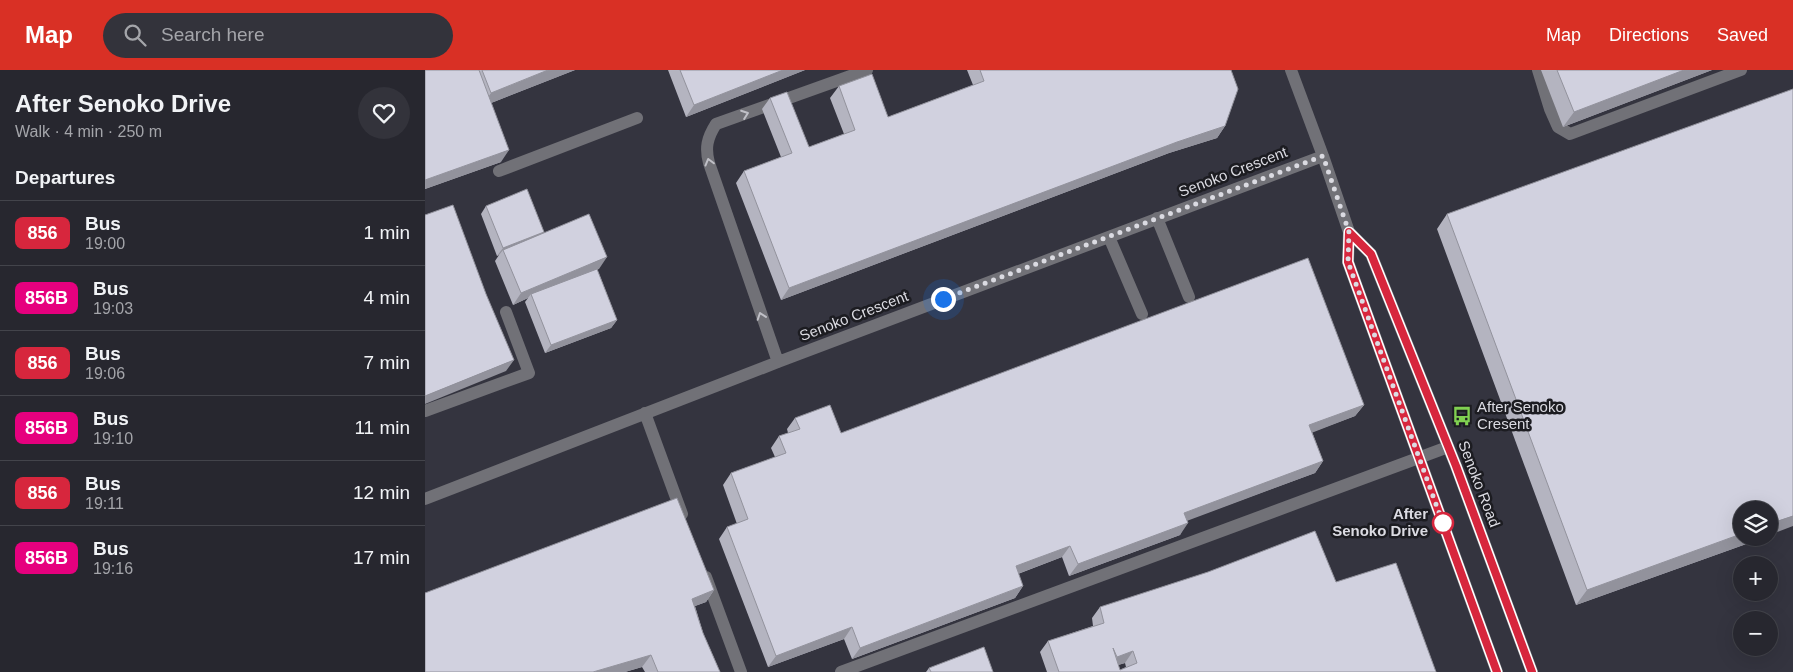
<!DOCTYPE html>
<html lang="en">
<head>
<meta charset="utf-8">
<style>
  :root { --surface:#27272f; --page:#33333b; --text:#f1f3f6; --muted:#a4a5aa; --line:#43444b; --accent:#d93025 }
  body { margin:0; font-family:Helvetica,sans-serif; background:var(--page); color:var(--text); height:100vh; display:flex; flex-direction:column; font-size:19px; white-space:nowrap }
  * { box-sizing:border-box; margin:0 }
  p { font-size:16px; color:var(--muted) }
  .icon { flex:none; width:28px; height:28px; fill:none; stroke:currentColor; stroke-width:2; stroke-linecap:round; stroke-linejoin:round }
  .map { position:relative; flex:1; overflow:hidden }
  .sheet { display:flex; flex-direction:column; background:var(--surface); width:425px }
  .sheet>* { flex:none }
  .badge { padding:0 10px; border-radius:8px; font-size:18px; line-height:32px }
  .controls { position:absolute; left:1308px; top:431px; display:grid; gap:10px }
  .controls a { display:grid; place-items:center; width:45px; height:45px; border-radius:50%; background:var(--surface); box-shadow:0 5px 20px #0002,0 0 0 1px var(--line); font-size:25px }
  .you { position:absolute; width:25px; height:25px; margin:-12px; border:4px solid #fff; border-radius:50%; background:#1a73e8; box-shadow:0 0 0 8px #1a73e833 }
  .map>.badge { position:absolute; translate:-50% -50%; box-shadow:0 0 0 2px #fff }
  h2 { padding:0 15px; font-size:19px; line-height:45px }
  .round { display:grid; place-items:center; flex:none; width:52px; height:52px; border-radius:26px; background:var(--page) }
  .overview { display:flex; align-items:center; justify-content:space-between; height:85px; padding:0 15px }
  h1 { font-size:24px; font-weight:700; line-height:38px }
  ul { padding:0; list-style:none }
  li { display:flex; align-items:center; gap:15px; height:65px; padding:0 15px; border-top:1px solid var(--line) }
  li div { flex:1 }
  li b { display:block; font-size:19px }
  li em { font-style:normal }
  li .badge { min-width:55px; font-weight:700; text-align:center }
  header { display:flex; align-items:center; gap:30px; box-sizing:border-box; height:70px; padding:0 25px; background:var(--accent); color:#fff }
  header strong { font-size:24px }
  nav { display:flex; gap:28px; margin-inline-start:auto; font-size:18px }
  .search { width:350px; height:45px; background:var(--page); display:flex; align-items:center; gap:12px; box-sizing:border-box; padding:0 18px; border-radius:28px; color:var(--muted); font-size:19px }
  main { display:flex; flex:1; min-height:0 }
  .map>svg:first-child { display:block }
</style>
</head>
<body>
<header>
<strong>Map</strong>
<div class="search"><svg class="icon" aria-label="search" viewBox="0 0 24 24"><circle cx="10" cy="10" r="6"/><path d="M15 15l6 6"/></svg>Search here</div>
<nav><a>Map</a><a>Directions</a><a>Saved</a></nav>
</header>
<main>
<section class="sheet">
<div class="overview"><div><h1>After Senoko Drive</h1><p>Walk · 4 min · 250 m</p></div><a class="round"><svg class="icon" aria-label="heart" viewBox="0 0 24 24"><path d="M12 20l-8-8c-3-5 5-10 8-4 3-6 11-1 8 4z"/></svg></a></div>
<h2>Departures</h2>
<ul>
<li><span class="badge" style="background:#d7263d;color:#fff">856</span><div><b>Bus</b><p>19:00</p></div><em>1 min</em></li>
<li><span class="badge" style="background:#e6007e;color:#fff">856B</span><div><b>Bus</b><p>19:03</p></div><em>4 min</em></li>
<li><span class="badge" style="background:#d7263d;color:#fff">856</span><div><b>Bus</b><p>19:06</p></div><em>7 min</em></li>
<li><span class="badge" style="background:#e6007e;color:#fff">856B</span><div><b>Bus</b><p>19:10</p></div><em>11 min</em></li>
<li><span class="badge" style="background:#d7263d;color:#fff">856</span><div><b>Bus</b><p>19:11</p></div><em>12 min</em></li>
<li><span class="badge" style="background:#e6007e;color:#fff">856B</span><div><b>Bus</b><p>19:16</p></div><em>17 min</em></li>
</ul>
</section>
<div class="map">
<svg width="1368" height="602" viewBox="0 0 1368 602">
  <rect width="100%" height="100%" fill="#34343f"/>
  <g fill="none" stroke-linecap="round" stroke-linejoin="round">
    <path stroke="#717177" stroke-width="12" d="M 866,0 L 898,86 L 924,162 L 923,192 L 1072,602
      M 1113,0 L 1125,39 L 1133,57 L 1145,64 L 1316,0
      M 74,101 L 212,48
      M 732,148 L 764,227
      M 924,162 L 946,184 L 1031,396 L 1107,602
      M 684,167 L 717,244
      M 353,292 L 284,93 C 280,78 282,68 291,54 L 442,0
      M 0,341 L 104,303 L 81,242
      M 220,343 L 257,444
      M 0,429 L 353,292 L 898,86
      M 281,507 L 316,602
      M 416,602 L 1023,377"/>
  </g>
  <path fill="#b4b4c0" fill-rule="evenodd" d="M 0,0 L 150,0 L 66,33 L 76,92 L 0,119 Z
    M 243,0 L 380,0 L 261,47 Z
    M 542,0 L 806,0 L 800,56 L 792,68 L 744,83 L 356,230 L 311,113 L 319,101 L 356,87 L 337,39 L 345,28 L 384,77 L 419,64 L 405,28 L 414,16 L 463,47 L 548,15 Z
    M 1116,0 L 1287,0 L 1138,57 Z
    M 61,136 L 119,162 L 118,163 L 174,199 L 172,199 L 192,250 L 186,258 L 120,283 L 100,232 L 103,228 L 88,235 L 70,191 L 74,185 L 72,186 L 56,144 Z
    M 1022,144 L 1316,468 L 1338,468 L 1151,535 L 1012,159 Z
    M 939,335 L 930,346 L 887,362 L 898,391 L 890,403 L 762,450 L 755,465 L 644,506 L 637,487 L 593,504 L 598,516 L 590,528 L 427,589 L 419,569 L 343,597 L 294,469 L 302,457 L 312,454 L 298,415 L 306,403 L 350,387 L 346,378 L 354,366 L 363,363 L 362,359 L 370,348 L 416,363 Z
    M 911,512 L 1011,602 L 622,602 L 615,582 L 623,571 L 668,556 L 667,548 L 675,537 ZM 700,593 L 701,597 L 695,600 L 693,595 Z
    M 289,520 L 281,532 L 270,536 L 278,563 L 295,602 L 220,602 L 217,597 L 200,602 L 0,602 Z
    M 504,598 L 568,602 L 501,602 Z"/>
  <path fill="#92929c" d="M 123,0 L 150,0 L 56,37 L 66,23 Z
    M 358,0 L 380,0 L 261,47 L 269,35 Z
    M 1259,0 L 1287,0 L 1138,57 L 1149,42 Z
    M 800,56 L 792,68 L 744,83 L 356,230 L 364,218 L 752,72 Z
    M 84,80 L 76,92 L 0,119 L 0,110 Z
    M 119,162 L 113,170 L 78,180 L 74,185 L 72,186 L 78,178 Z
    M 182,187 L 174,199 L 107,227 L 106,224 L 103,228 L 88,235 L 96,223 Z
    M 192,250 L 186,258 L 120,283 L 126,275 Z
    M 89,290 L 81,301 L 0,334 L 0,326 Z
    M 939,335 L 930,346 L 876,367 L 884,355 Z
    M 898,391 L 890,403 L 751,455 L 759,443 Z
    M 1368,446 L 1368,456 L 1344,465 L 1344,454 Z
    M 763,453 L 755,465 L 644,506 L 653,494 Z
    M 1316,464 L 1316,468 L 1338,468 L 1151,535 L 1162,520 Z
    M 645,476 L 637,487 L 582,508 L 591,496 Z
    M 598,516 L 590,528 L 427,589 L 435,578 Z
    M 289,520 L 281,532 L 259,540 L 267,529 Z
    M 427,557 L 419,569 L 343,597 L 351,586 Z
    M 708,581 L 700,593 L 683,598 L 692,587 Z
    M 226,585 L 217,597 L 200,602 L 168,602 Z"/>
  <path fill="#d1d1df" stroke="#92929c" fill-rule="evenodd" d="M 0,0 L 54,0 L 84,80 L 0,110 Z
    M 57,0 L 123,0 L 66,23 Z
    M 255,0 L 358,0 L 269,35 Z
    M 555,0 L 806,0 L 813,19 L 800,56 L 752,72 L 364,218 L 319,101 L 367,83 L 345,28 L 362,22 L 384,77 L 430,60 L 414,16 L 447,4 L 463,47 L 559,11 Z
    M 1132,0 L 1259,0 L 1149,42 Z
    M 1368,19 L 1368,446 L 1344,454 L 1344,440 L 1316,440 L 1316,464 L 1162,520 L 1022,144 Z
    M 102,119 L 119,162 L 78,178 L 61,136 Z
    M 28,135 L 61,224 L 89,290 L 0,326 L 0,145 Z
    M 164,144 L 182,187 L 96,223 L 78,180 Z
    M 883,188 L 939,335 L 884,355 L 898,391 L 759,443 L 763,453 L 653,494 L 645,476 L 591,496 L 598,516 L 435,578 L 427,557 L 351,586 L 302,457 L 323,449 L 306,403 L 361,383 L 354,366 L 375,359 L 370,348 L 405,335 L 416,363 Z
    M 172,199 L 192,250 L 126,275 L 106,224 Z
    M 252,428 L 289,520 L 267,529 L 278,563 L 295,602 L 233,602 L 226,585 L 168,602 L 0,602 L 0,523 Z
    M 890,461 L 911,512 L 971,493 L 1011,602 L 634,602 L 623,571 L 679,553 L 675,537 L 783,502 ZM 688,578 L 692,587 L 708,581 L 712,593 L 695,600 Z
    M 559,577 L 568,602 L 506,602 L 504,598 Z"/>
  <defs><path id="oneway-chevron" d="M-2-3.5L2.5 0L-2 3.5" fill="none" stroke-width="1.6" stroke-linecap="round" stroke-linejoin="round" transform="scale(1.25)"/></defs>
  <g stroke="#c0c0c7">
    <use href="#oneway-chevron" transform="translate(320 44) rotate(-20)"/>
    <use href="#oneway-chevron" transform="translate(284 92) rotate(-105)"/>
    <use href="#oneway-chevron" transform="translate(336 246) rotate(-109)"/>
  </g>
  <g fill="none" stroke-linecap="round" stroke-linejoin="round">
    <defs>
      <path id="line" d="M 1072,602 L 923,192 L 924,162 L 946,184 L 1031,396 L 1107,602"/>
    </defs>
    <use href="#line" stroke="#fff" stroke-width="11"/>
    <use href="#line" stroke="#d7263d" stroke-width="8"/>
    <path stroke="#dbdbe2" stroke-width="5" stroke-dasharray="0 9" d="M 518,229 L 898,86 L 924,162 L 923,192 L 1020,459 L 1018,453"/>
  </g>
  <defs>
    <symbol id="bus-bare" viewBox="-9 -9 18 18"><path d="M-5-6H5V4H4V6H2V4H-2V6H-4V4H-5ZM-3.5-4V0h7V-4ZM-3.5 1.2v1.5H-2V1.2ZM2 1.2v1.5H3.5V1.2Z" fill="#80d051" stroke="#1c1c21" stroke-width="2.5" paint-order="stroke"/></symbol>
  </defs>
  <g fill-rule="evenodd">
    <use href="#bus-bare" x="1023" y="332" width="28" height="28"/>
  </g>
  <circle fill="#fff" stroke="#d7263d" stroke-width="2.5" cx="1018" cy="453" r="10"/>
  <g text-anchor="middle" stroke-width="5" stroke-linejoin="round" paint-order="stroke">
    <g font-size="15" fill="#dbdbe2" stroke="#1c1c21">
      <text transform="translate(808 102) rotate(-21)" y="5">Senoko Crescent</text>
      <text transform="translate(429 246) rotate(-21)" y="5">Senoko Crescent</text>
      <text transform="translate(1054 414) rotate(69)" y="5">Senoko Road</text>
    </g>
    <g font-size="15" fill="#dbdbe2" stroke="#1c1c21" text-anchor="start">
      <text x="1052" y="342">After Senoko<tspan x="1052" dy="17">Cresent</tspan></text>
    </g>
    <g font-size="15" font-weight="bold" fill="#dbdbe2" stroke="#1c1c21" text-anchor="end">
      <text x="1003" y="449">After<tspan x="1003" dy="17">Senoko Drive</tspan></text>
    </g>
  </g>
</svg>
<div class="controls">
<a><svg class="icon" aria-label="layers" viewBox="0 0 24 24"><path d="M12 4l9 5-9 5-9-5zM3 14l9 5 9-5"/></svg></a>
<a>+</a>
<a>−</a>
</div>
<div class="you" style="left:518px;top:229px"></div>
</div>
</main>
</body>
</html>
